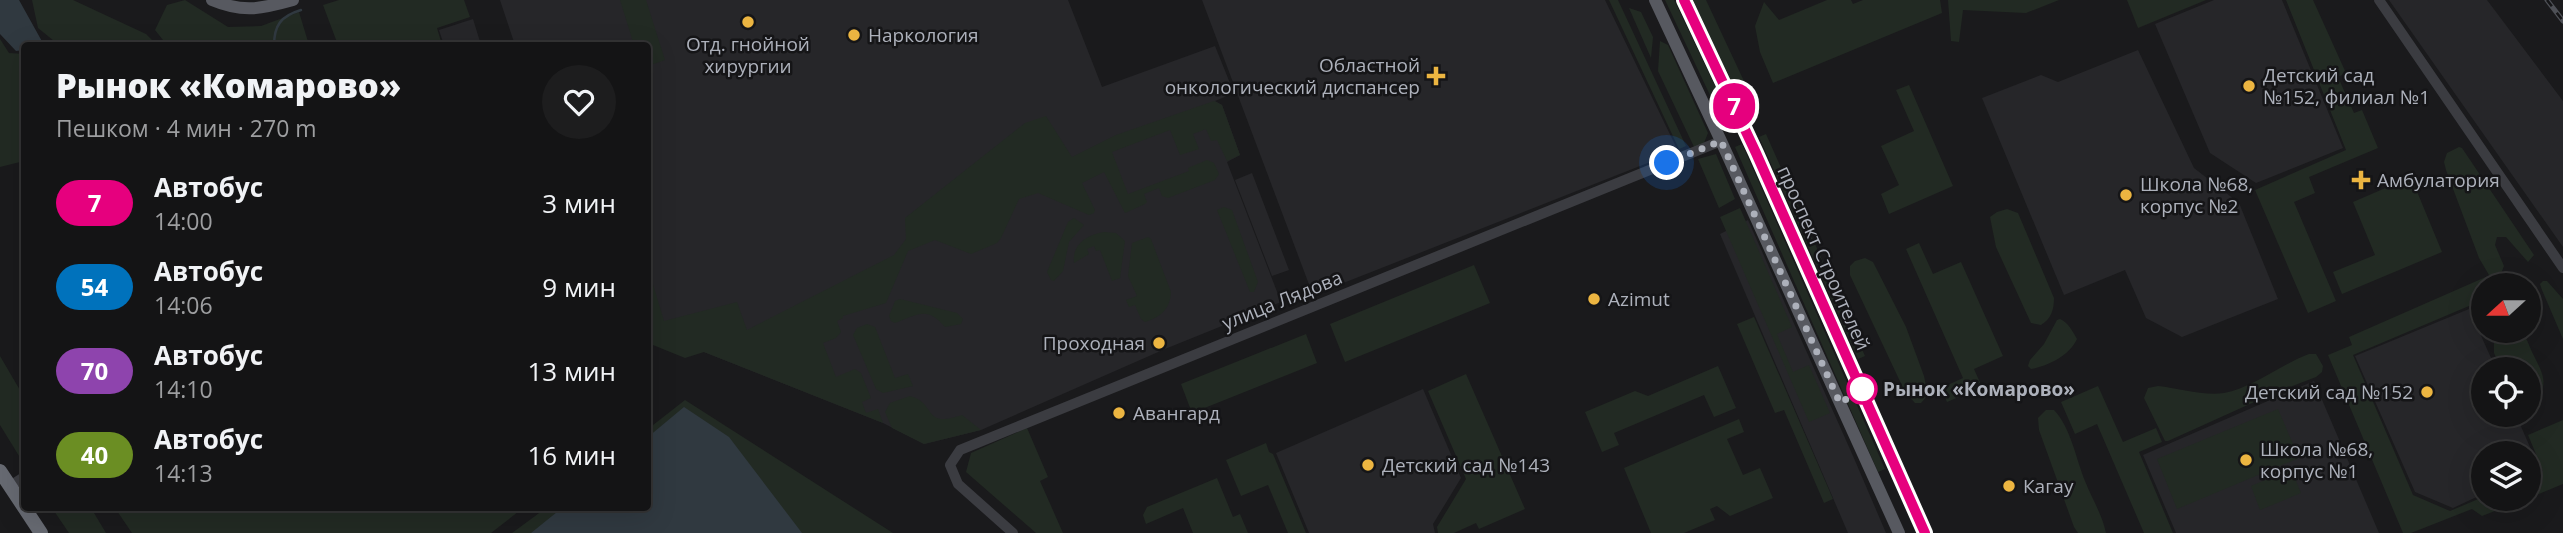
<!DOCTYPE html>
<html lang="ru">
<head>
<meta charset="utf-8">
<style>
  :root { --surface:#141415; --page:#1d1d1e; --text:#f1f3f6; --muted:#9d9ea0; --line:#333334 }
  body { margin:0; font-family:"Open Sans",sans-serif; background:var(--page); color:var(--text); height:100vh; display:flex; flex-direction:column; font-size:26px; white-space:nowrap }
  * { box-sizing:border-box; margin:0 }
  p { font-size:23px; color:var(--muted) }
  .icon { flex:none; width:38px; height:38px; fill:none; stroke:currentColor; stroke-width:2; stroke-linecap:round; stroke-linejoin:round }
  .map { position:relative; flex:1; overflow:hidden }
  .drawer { position:absolute; left:21px; top:42px; width:630px; height:469px; display:flex; flex-direction:column; background:var(--surface); border-radius:7px; box-shadow:0 7px 28px #0002,0 0 0 2px var(--line) }
  .drawer>* { flex:none }
  .badge { padding:0 14px; border-radius:23px; font-size:24px; line-height:46px }
  .needle { width:46px; rotate:249deg }
  .controls { position:absolute; left:2471px; top:273px; display:grid; gap:14px }
  .controls a { display:grid; place-items:center; width:70px; height:70px; border-radius:50%; background:var(--surface); box-shadow:0 7px 28px #0002,0 0 0 2px var(--line); font-size:35px }
  .you { position:absolute; width:35px; height:35px; margin:-18px; border:5px solid #fff; border-radius:50%; background:#1a73e8; box-shadow:0 0 0 10px #1a73e833 }
  .map>.badge { position:absolute; translate:-50% -50%; box-shadow:0 0 0 4px #fff }
  .round { display:grid; place-items:center; flex:none; width:74px; height:74px; border-radius:37px; background:var(--page) }
  .summary { display:flex; align-items:center; justify-content:space-between; height:119px; padding:0 35px }
  h1 { font-size:33px; font-weight:800; line-height:52px }
  ul { padding:0; list-style:none }
  li { display:flex; align-items:center; gap:21px; height:84px; padding:0 35px }
  li div { flex:1 }
  li b { display:block; font-size:26px }
  li em { font-style:normal }
  li .badge { min-width:77px; font-weight:700; text-align:center }
  .map>svg:first-child { display:block }
</style>
</head>
<body>
<div class="map">
<svg width="2563" height="533" viewBox="0 0 2563 533">
  <rect width="100%" height="100%" fill="#1a1a1c"/>
  <path fill="#262629" d="M 500,0 L 1068,0 L 1102,87 L 1215,46 L 1234,93 L 1215,101 L 1222,105 L 1240,155 L 1227,162 L 1281,302 L 1165,349 L 981,430 L 924,444 L 883,423 L 704,352 L 648,336 L 648,46 L 515,45 Z
    M 1202,0 L 1605,0 L 1678,151 L 1313,295 Z
    M 2214,0 L 2282,0 L 2343,148 L 2256,183 L 2210,153 L 2155,24 Z
    M 2389,0 L 2487,0 L 2563,101 L 2563,247 Z
    M 473,19 L 481,45 L 444,45 L 439,30 Z
    M 2138,50 L 2194,168 L 2239,203 L 2278,299 L 2182,337 L 2146,318 L 2125,270 L 2064,295 L 1982,98 L 2041,75 L 2058,82 Z
    M 1252,173 L 1289,270 L 1272,276 L 1235,180 Z
    M 1748,220 L 1853,456 L 1886,533 L 1848,533 L 1720,234 Z
    M 2469,309 L 2496,369 L 2483,369 L 2483,415 L 2516,415 L 2540,470 L 2529,475 L 2529,453 L 2483,453 L 2483,494 L 2453,508 L 2415,492 L 2355,356 Z
    M 2314,381 L 2379,533 L 2176,533 L 2143,455 Z
    M 1423,389 L 1461,478 L 1433,524 L 1435,533 L 1309,533 L 1276,453 Z"/>
  <path fill="#222a23" d="M 32,0 L 73,0 L 146,34 L 157,45 L 59,45 L 38,28 Z
    M 185,0 L 228,27 L 261,26 L 299,12 L 309,45 L 167,45 L 155,30 L 167,5 Z
    M 339,0 L 464,0 L 470,17 L 437,28 L 442,45 L 338,45 L 323,5 Z
    M 620,0 L 646,0 L 665,60 L 648,66 L 648,46 L 634,45 Z
    M 1609,0 L 1618,0 L 1686,146 L 1679,149 Z
    M 1665,0 L 1674,0 L 1734,126 L 1732,131 L 1726,129 Z
    M 1693,0 L 1706,0 L 1758,111 L 1757,117 L 1750,121 Z
    M 1827,0 L 1851,0 L 1853,4 L 1863,0 L 1940,0 L 1942,13 L 1773,83 L 1760,52 L 1755,26 L 1764,2 L 1779,20 Z
    M 1948,0 L 2059,0 L 2026,13 L 1963,10 L 1959,42 L 1951,41 Z
    M 2127,0 L 2206,0 L 2138,28 Z
    M 2286,0 L 2313,0 L 2346,73 L 2338,77 L 2354,113 L 2362,110 L 2378,148 L 2309,177 L 2315,193 L 2294,202 L 2336,301 L 2308,313 L 2255,190 L 2346,150 Z
    M 1629,8 L 1641,12 L 1653,37 L 1651,58 Z
    M 0,39 L 9,53 L 24,54 L 24,161 L 0,167 Z
    M 1660,41 L 1668,45 L 1708,133 L 1704,143 L 1695,149 L 1658,71 Z
    M 1909,85 L 1953,186 L 1889,214 L 1881,194 L 1899,185 L 1881,146 L 1914,131 L 1896,90 Z
    M 1214,101 L 1222,105 L 1240,155 L 1227,161 L 1217,140 L 1211,141 L 1206,129 L 1193,134 L 1199,149 L 1180,155 L 1170,130 L 1112,152 L 1128,194 L 1189,171 L 1188,168 L 1207,160 L 1214,163 L 1219,174 L 1215,180 L 1168,198 L 1162,196 L 1159,188 L 1144,194 L 1147,202 L 1145,204 L 1125,213 L 1104,172 L 1082,183 L 1095,210 L 1094,213 L 1089,215 L 1038,193 L 1019,199 L 1001,238 L 997,243 L 971,254 L 935,240 L 908,251 L 886,303 L 843,316 L 843,318 L 837,321 L 841,332 L 836,338 L 823,343 L 836,377 L 855,369 L 861,373 L 871,398 L 862,402 L 866,413 L 878,409 L 883,423 L 704,352 L 685,358 L 648,343 L 648,268 L 664,321 L 737,302 L 747,330 L 894,255 L 906,239 L 905,218 L 1025,123 L 1046,116 L 1072,157 L 1116,135 Z
    M 1766,134 L 1865,356 L 1858,359 L 1759,137 Z
    M 1742,144 L 1885,469 L 1878,472 L 1735,147 Z
    M 2459,147 L 2462,148 L 2534,255 L 2528,262 L 2506,237 L 2497,237 L 2495,245 L 2504,266 L 2500,276 L 2489,275 L 2479,258 L 2446,170 L 2444,162 L 2447,153 Z
    M 1716,154 L 1735,199 L 1719,208 L 1698,159 Z
    M 2411,177 L 2442,252 L 2342,294 L 2333,272 L 2375,255 L 2353,202 Z
    M 1224,207 L 1232,210 L 1258,282 L 1254,292 L 1250,292 L 1217,210 Z
    M 1740,208 L 1792,327 L 1777,334 L 1793,372 L 1809,365 L 1830,413 L 1809,422 L 1720,217 Z
    M 2007,209 L 2018,213 L 2054,298 C 2054,310 2051,319 2041,325 L 2031,323 L 1996,247 L 1990,217 L 1997,212 Z
    M 1074,218 L 1084,225 L 1069,242 L 1063,271 L 1054,281 L 1051,280 L 1047,272 L 1068,222 Z
    M 1104,232 L 1116,233 L 1125,241 L 1120,278 L 1112,281 L 1100,250 L 1096,251 L 1094,246 L 1087,249 L 1089,254 L 1074,263 C 1072,244 1087,235 1104,232 Z
    M 1148,237 L 1151,239 L 1171,292 C 1170,309 1161,317 1145,322 L 1141,319 L 1135,305 L 1129,307 L 1126,300 L 1137,296 L 1128,276 L 1132,243 Z
    M 1919,243 L 1933,274 L 1961,262 L 2003,356 L 1974,369 L 1982,387 L 1947,402 L 1941,388 L 1963,378 L 1906,249 Z
    M 1865,258 L 1873,262 L 1906,327 L 1924,376 L 1928,395 L 1921,403 L 1915,403 L 1905,392 L 1850,275 L 1850,266 L 1855,261 Z
    M 1474,265 L 1490,303 L 1345,362 L 1330,324 Z
    M 2488,276 L 2499,283 L 2496,285 L 2483,285 L 2483,295 L 2480,298 L 2483,303 L 2474,311 L 2469,306 L 2353,355 L 2413,495 L 2450,511 L 2483,497 L 2483,499 L 2526,499 L 2482,516 L 2472,509 L 2411,533 L 2403,533 L 2328,355 L 2352,345 L 2349,337 Z
    M 2543,281 L 2547,281 L 2563,299 L 2563,339 L 2542,290 L 2540,284 Z
    M 900,299 L 957,313 L 963,319 L 961,324 L 945,327 C 927,306 919,314 895,323 L 891,321 L 889,316 L 895,301 Z
    M 1754,317 L 1833,499 L 1824,503 L 1784,410 L 1775,413 L 1737,324 Z
    M 2060,319 C 2068,322 2073,332 2077,339 C 2069,356 2048,366 2031,369 L 2028,366 L 2030,360 L 2044,344 L 2057,320 Z
    M 867,324 L 875,327 L 895,378 L 908,374 L 913,386 L 883,393 L 876,389 L 853,335 L 857,328 Z
    M 2494,331 L 2523,331 C 2526,338 2529,345 2532,352 C 2541,370 2554,390 2529,401 L 2529,369 L 2501,369 L 2494,353 Z
    M 1306,334 L 1317,363 L 1192,413 L 1181,384 Z
    M 2309,354 L 2316,354 L 2323,366 L 2322,372 L 2316,377 L 2272,394 L 2168,441 L 2165,441 L 2144,398 L 2148,388 L 2158,386 C 2178,388 2203,396 2224,393 C 2252,388 2282,364 2309,354 Z
    M 0,356 L 24,397 L 24,464 L 0,425 Z
    M 1718,366 L 1736,408 L 1714,417 L 1704,395 L 1614,433 L 1619,445 L 1602,452 L 1585,412 L 1635,391 L 1648,396 Z
    M 1466,374 L 1525,509 L 1479,529 L 1476,523 L 1454,533 L 1438,533 L 1437,527 L 1466,479 L 1428,391 Z
    M 2098,386 L 2123,442 L 2156,428 L 2162,442 L 2139,452 L 2173,533 L 2144,533 L 2097,424 L 2075,434 L 2061,402 Z
    M 910,396 C 937,403 922,429 962,415 L 981,430 L 924,444 L 892,428 L 885,412 L 890,403 Z
    M 685,400 L 893,533 L 512,533 L 546,508 L 648,508 L 648,429 Z
    M 2278,409 L 2299,458 L 2177,509 L 2157,459 Z
    M 2046,410 L 2054,410 C 2071,428 2076,459 2085,481 C 2092,499 2102,514 2106,533 L 2078,533 L 2074,527 L 2039,430 L 2038,418 Z
    M 1739,419 L 1744,432 L 1727,439 L 1743,475 L 1760,468 L 1773,498 L 1730,516 L 1717,506 L 1710,509 L 1715,520 L 1684,533 L 1651,533 L 1624,468 Z
    M 2563,420 L 2563,484 L 2529,498 L 2529,477 L 2543,471 L 2528,435 Z
    M 1027,428 L 1048,477 L 1040,481 L 1063,533 L 1036,533 L 966,472 L 971,453 Z
    M 1266,443 L 1269,452 L 1273,454 L 1306,533 L 1288,533 L 1268,485 L 1241,496 L 1226,460 Z
    M 2291,469 L 2301,493 L 2260,510 L 2251,486 Z
    M 1217,478 L 1233,517 L 1240,514 L 1248,533 L 1193,533 L 1183,508 L 1146,524 L 1143,515 L 1147,507 Z
    M 52,508 L 91,508 L 106,533 L 69,533 Z
    M 115,508 L 523,508 L 491,533 L 132,533 Z"/>
  <path fill="#303940" d="M 0,0 L 19,0 L 44,45 L 24,46 L 24,50 L 16,51 L 0,34 Z
    M 684,407 L 729,437 L 802,533 L 531,533 L 562,508 L 648,508 L 648,437 Z"/>
  <g fill="none" stroke-linecap="round" stroke-linejoin="round">
    <path stroke="#303940" stroke-width="2.5" d="M 274,46 C 274,25 281,16 301,10"/>
    <path stroke="#3b3c41" stroke-width="10" d="M 2379,0 L 2563,268
      M 10,486 L 24,477
      M 1013,533 L 958,484 L 950,465 L 960,450 L 1721,141"/>
    <path stroke="#575960" stroke-width="12" d="M 212,0 C 243,13 261,9 293,0
      M 1655,0 L 1721,141 L 1899,533
      M 1684,0 L 1745,130 L 1925,533"/>
    <path stroke="#676a72" stroke-width="14" d="M 0,471 L 41,533"/>
    <defs>
      <path id="rail" d="M 2547,0 L 2563,21"/>
    </defs>
    <use href="#rail" stroke="#4e5056" stroke-width="5"/>
    <use href="#rail" stroke="#151517" stroke-width="2.5" stroke-dasharray="8" stroke-linecap="butt"/>
  </g>
  <g fill="none" stroke-linecap="round" stroke-linejoin="round">
    <defs>
      <path id="line" d="M 1684,0 L 1756,153 L 1925,533"/>
    </defs>
    <use href="#line" stroke="#fff" stroke-width="16"/>
    <use href="#line" stroke="#e6007e" stroke-width="10"/>
    <path stroke="#adb1bb" stroke-width="7" stroke-dasharray="0 12.6" d="M 1667,163 L 1721,141 L 1840,403 L 1862,389"/>
  </g>
  <g fill="#ecb541" stroke="#151517" stroke-width="2.5">
    <circle cx="748" cy="22" r="7"/>
    <circle cx="854" cy="35" r="7"/>
    <path d="M1432.5 65.5h7v7h7v7h-7v7h-7v-7h-7v-7h7z"/>
    <circle cx="2249" cy="86" r="7"/>
    <path d="M2357.5 169.5h7v7h7v7h-7v7h-7v-7h-7v-7h7z"/>
    <circle cx="2126" cy="195" r="7"/>
    <circle cx="1594" cy="299" r="7"/>
    <circle cx="1159" cy="343" r="7"/>
    <circle cx="2427" cy="392" r="7"/>
    <circle cx="1119" cy="413" r="7"/>
    <circle cx="2246" cy="460" r="7"/>
    <circle cx="1368" cy="465" r="7"/>
    <circle cx="2009" cy="486" r="7"/>
  </g>
  <circle fill="#fff" stroke="#e6007e" stroke-width="3.5" cx="1862" cy="389" r="14"/>
  <g text-anchor="middle" stroke-width="5" stroke-linejoin="round" paint-order="stroke">
    <g font-size="19" fill="#adb1bb" stroke="#151517" text-anchor="start">
      <text x="868" y="42">Наркология</text>
      <text x="748" y="51" text-anchor="middle">Отд. гнойной<tspan x="748" dy="22">хирургии</tspan></text>
      <text x="1420" y="72" text-anchor="end">Областной<tspan x="1420" dy="22">онкологический диспансер</tspan></text>
      <text x="2263" y="82">Детский сад<tspan x="2263" dy="22">№152, филиал №1</tspan></text>
      <text x="2377" y="187">Амбулатория</text>
      <text x="2140" y="191">Школа №68,<tspan x="2140" dy="22">корпус №2</tspan></text>
      <text x="1608" y="306">Azimut</text>
      <text x="1145" y="350" text-anchor="end">Проходная</text>
      <text x="2413" y="399" text-anchor="end">Детский сад №152</text>
      <text x="1133" y="420">Авангард</text>
      <text x="2260" y="456">Школа №68,<tspan x="2260" dy="22">корпус №1</tspan></text>
      <text x="1382" y="472">Детский сад №143</text>
      <text x="2023" y="493">Кагау</text>
    </g>
    <g font-size="19" fill="#adb1bb" stroke="#151517">
      <text transform="translate(1824 258) rotate(66)" y="7">проспект Строителей</text>
      <text transform="translate(1282 300) rotate(-22)" y="7">улица Лядова</text>
    </g>
    <g font-size="19" font-weight="bold" fill="#adb1bb" stroke="#151517" text-anchor="start">
      <text x="1883" y="396">Рынок «Комарово»</text>
    </g>
  </g>
</svg>
<div class="controls">
<a><svg class="needle" viewBox="-14 -14 28 28"><path d="M0-13l5 13h-10z" fill="#e53935"/><path d="M0 13l5-13h-10z" fill="#9d9ea0"/></svg></a>
<a><svg class="icon" aria-label="locate" viewBox="0 0 24 24"><circle cx="12" cy="12" r="6"/><path d="M12 2v4M12 18v4M2 12h4M18 12h4"/></svg></a>
<a><svg class="icon" aria-label="layers" viewBox="0 0 24 24"><path d="M12 4l9 5-9 5-9-5zM3 14l9 5 9-5"/></svg></a>
</div>
<div class="you" style="left:1667px;top:163px"></div>
<b class="badge" style="left:1734px;top:106px;background:#e6007e;color:#fff">7</b>
<section class="drawer">
<div class="summary"><div><h1>Рынок «Комарово»</h1><p>Пешком · 4 мин · 270 m</p></div><a class="round"><svg class="icon" aria-label="heart" viewBox="0 0 24 24"><path d="M12 20l-8-8c-3-5 5-10 8-4 3-6 11-1 8 4z"/></svg></a></div>
<ul>
<li><span class="badge" style="background:#e6007e;color:#fff">7</span><div><b>Автобус</b><p>14:00</p></div><em>3 мин</em></li>
<li><span class="badge" style="background:#0072bc;color:#fff">54</span><div><b>Автобус</b><p>14:06</p></div><em>9 мин</em></li>
<li><span class="badge" style="background:#8e44ad;color:#fff">70</span><div><b>Автобус</b><p>14:10</p></div><em>13 мин</em></li>
<li><span class="badge" style="background:#6b8e23;color:#fff">40</span><div><b>Автобус</b><p>14:13</p></div><em>16 мин</em></li>
</ul>
</section>
</div>
</body>
</html>
